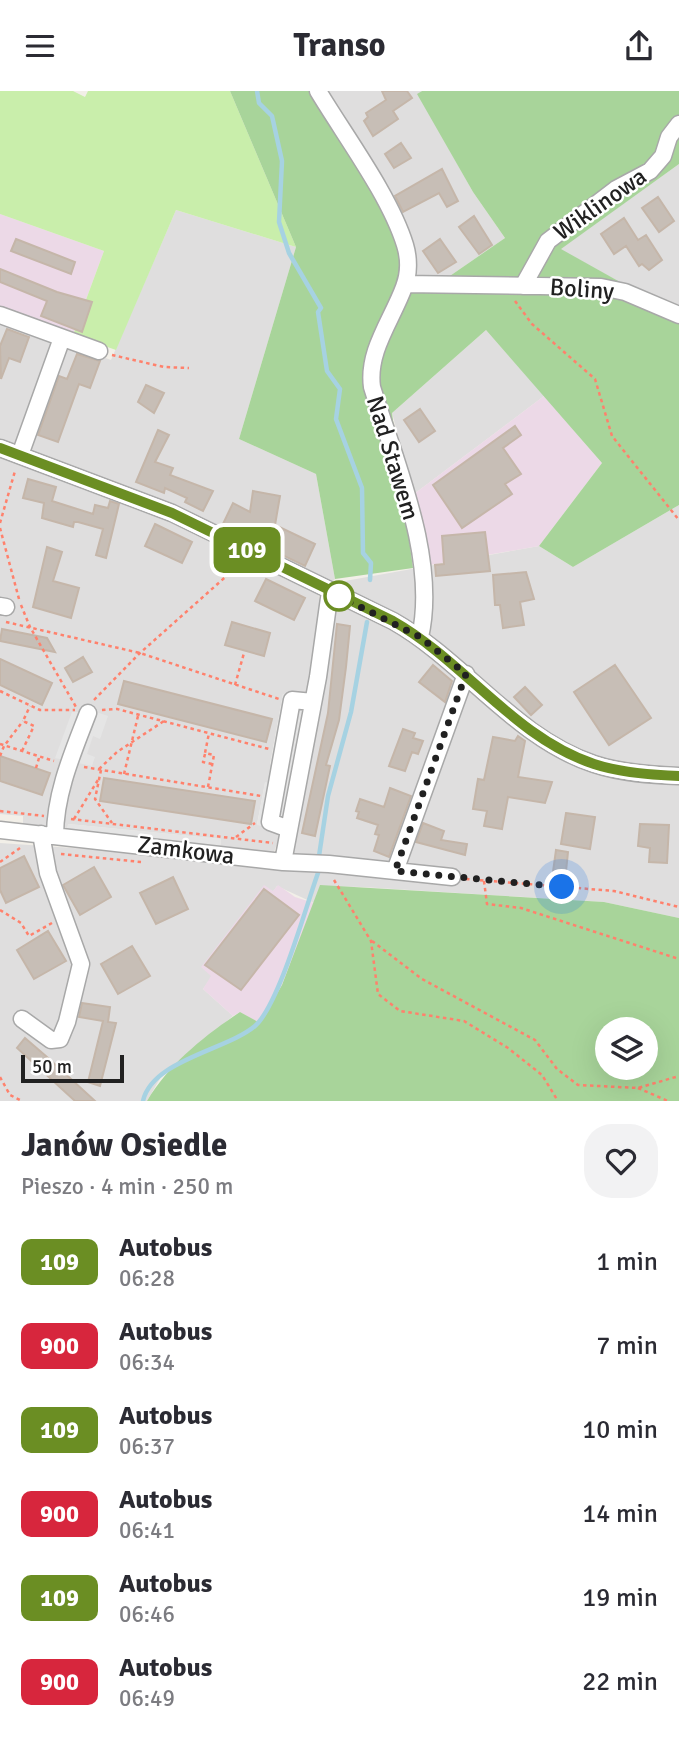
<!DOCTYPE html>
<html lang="pl">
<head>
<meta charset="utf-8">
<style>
  :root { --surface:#fff; --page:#f2f2f3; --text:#2b2b33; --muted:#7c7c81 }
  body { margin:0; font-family:Signika,sans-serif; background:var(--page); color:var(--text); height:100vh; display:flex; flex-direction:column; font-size:26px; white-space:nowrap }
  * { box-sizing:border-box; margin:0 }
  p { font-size:23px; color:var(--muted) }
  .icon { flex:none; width:38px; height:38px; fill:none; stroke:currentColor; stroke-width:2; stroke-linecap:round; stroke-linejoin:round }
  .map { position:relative; height:1010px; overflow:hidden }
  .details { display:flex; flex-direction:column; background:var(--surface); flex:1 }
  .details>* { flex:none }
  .badge { padding:0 14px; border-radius:10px; font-size:24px; line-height:46px }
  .controls { position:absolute; left:595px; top:926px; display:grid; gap:14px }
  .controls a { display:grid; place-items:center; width:63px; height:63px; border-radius:50%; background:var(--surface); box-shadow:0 7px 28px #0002; font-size:35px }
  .scale { position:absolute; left:21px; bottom:18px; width:103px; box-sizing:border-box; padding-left:7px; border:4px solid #212121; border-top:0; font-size:19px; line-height:24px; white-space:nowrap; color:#212121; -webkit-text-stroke:5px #fff; paint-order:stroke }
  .you { position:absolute; width:35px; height:35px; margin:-18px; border:5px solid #fff; border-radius:50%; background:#1a73e8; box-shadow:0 0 0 10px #1a73e833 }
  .map>.badge { position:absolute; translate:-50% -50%; box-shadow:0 0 0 4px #fff }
  .round { display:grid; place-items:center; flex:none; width:74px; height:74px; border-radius:28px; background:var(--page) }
  .summary { display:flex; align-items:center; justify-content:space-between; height:119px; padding:0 21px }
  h1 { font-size:33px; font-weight:800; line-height:52px }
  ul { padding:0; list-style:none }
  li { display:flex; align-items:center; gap:21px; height:84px; padding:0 21px }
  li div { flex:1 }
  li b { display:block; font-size:26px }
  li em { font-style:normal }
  li .badge { min-width:77px; font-weight:700; text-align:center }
  header { display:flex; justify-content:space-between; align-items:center; height:91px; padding:0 21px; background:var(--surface); font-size:32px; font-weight:800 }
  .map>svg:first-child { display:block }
</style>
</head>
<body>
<header><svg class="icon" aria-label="menu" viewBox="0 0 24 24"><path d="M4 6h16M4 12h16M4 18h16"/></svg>Transo<svg class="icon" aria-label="share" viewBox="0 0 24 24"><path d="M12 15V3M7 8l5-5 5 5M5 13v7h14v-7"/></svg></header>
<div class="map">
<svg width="679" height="1010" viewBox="0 0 679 1010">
  <rect width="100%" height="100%" fill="#f2efe8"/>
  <path fill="#dfdede" d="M 323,0 L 422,0 L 418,3 L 473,101 L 505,147 L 444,189 L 415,185 Z
    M 679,73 L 679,224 L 560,158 Z
    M 176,119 L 296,156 L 239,348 L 316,383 L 335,488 L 331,492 L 0,352 L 0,228 L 111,269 Z
    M 486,239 L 544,305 L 414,403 L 392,322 Z
    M 0,366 L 164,427 L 318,502 L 321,515 L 307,607 L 283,603 L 270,673 L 278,675 L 275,693 L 265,692 L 257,733 L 282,739 L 274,761 L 220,757 L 221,748 L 68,733 L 67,742 L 23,736 L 23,725 L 0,723 Z
    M 679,414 L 679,827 L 604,811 L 362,796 L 320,795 L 314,812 L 277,795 L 203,898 L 233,925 L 162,984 L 147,1010 L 0,1010 L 0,752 L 218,767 L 282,780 L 334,492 L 539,455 L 573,476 Z"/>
  <path fill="#ecd9e7" d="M 0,123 L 104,160 L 73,244 L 0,216 Z
    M 544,305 L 602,372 L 539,455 L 413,477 L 414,403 Z
    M 264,794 L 273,800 L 278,794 L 295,806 L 314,812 L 282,894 L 260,933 L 240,921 L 233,925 L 203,898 L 211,885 L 201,876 Z"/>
  <path fill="#c9eeab" d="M 0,0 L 73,0 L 85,6 L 88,0 L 230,0 L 296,156 L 176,119 L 116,259 L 73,244 L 104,160 L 0,123 Z"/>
  <path fill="#a8d49a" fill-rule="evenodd" d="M 230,0 L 323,0 L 415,185 L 444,189 L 505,147 L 473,101 L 417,3 L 422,0 L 679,0 L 679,73 L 561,158 L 679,224 L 679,414 L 573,476 L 539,455 L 602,372 L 486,239 L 392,322 L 413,477 L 335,488 L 316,383 L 239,348 L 296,156 Z
    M 320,794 L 604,811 L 679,827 L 679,1010 L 147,1010 C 169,973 204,945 240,921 L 260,932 L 282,894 ZM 646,938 L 646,976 L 607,976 L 607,938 Z"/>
  <path fill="#e5e5e5" d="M 283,603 L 307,607 L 282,739 L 257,734 L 265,691 L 275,693 L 278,676 L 270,674 Z
    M 72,621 L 96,621 L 108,625 L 100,648 L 93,645 L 87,663 L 95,666 L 92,675 L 55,667 Z
    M 68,733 L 221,748 L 220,757 L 67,742 Z"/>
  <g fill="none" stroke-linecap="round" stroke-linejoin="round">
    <path stroke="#a6d2e2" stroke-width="4.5" d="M 257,0 L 259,12 L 272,25 L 282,70 L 279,131 L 289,162 L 321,217 L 318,221 L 327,280 L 340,298 L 336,328 L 362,397 L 363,462 L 371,472 L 370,489
      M 319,765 L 328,705 L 351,621 L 367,531
      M 143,1010 C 152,969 227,959 255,935 C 279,914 306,815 318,782"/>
  </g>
  <path fill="#c7beb6" stroke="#c5b6a9" stroke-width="2" d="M 382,0 L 407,0 L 412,7 L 393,20 L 398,28 L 373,45 L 364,30 L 368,26 L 366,22 L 386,9 Z
    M 401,52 L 411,67 L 394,77 L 385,63 Z
    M 442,78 L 458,110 L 447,116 L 439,102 L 403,121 L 395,105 Z
    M 658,106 L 674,130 L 659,141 L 642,117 Z
    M 474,125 L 492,154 L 479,163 L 459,136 Z
    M 624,127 L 638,149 L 646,144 L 662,169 L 649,179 L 642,173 L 639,175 L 626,155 L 614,163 L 601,143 Z
    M 16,148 L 75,171 L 71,183 L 11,160 Z
    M 440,148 L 456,171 L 438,182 L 423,160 Z
    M 0,178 L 57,201 L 92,211 L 82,241 L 41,225 L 47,210 L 0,191 Z
    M 7,238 L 29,246 L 20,271 L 9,267 L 1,288 L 0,255 Z
    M 77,263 L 100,270 L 90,297 L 79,293 L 58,351 L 38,344 L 59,285 L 67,288 Z
    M 146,294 L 164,302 L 154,322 L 138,311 Z
    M 420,318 L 435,340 L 419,351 L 404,329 Z
    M 515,335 L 521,344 L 503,357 L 521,383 L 505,393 L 512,403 L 462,437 L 433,394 Z
    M 158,339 L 169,344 L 155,371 L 173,377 L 170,384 L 213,400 L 203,420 L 185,411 L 187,407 L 165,397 L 164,402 L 136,391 Z
    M 28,388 L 56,396 L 52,410 L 93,423 L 95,414 L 108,417 L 110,410 L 119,413 L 106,467 L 96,464 L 103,438 L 78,431 L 74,431 L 73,436 L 42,427 L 44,412 L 23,407 Z
    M 253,400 L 280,405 L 275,434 L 315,453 L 305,475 L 222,435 L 233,412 L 250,421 Z
    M 155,433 L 192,451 L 182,472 L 145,455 Z
    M 485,441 L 490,480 L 436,485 L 435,474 L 444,473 L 442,445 Z
    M 47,456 L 62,461 L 53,490 L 79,497 L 71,527 L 33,516 Z
    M 526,481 L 534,508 L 520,511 L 524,534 L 503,537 L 500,514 L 495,514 L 493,484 Z
    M 266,488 L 305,507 L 294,529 L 255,510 Z
    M 232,531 L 270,542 L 264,565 L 225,554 Z
    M 337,533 L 350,535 L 346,576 L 339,629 L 326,674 L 330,675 L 315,745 L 302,742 L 328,622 Z
    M 2,538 L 47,547 L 55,561 L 0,550 Z
    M 83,566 L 92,581 L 73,591 L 65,577 Z
    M 0,568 L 52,592 L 42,614 L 0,594 Z
    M 433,574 L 452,590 L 445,611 L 419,591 Z
    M 615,574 L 651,627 L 609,654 L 574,601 Z
    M 124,590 L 272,628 L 266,651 L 118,613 Z
    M 525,596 L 542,614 L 531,624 L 514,606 Z
    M 403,638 L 415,642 L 413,647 L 423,650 L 418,663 L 412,661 L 405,680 L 389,675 Z
    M 518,645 L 525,650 L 518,686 L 552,691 L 545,712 L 508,706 L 502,738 L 484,735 L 487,720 L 473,718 L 478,688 L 484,689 L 493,646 L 515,650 Z
    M 0,665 L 50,682 L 42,704 L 0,690 Z
    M 104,687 L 255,710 L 251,733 L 100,710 Z
    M 390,697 L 411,705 L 389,766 L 374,760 L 379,744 L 375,743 L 378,734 L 357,727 L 359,721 L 356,720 L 360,708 L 384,716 Z
    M 566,722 L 595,726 L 590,758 L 561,753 Z
    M 423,732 L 444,740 L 441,749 L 467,753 L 465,764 L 416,751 Z
    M 640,733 L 669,734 L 667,772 L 649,771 L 650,757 L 638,755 Z
    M 556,759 L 568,761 L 565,790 L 552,788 Z
    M 24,765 L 39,796 L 6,812 L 0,799 L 0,777 Z
    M 94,776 L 111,806 L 80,824 L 63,794 Z
    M 173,786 L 188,818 L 156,833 L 140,802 Z
    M 264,798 L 299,824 L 241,899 L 205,874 Z
    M 48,840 L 66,870 L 34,888 L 17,859 Z
    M 132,855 L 150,885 L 118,903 L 101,873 Z
    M 82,912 L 110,916 L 108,931 L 116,932 L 100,995 L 88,991 L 103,930 L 79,926 Z
    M 25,947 L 47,966 L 95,1010 L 75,1010 L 17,957 Z"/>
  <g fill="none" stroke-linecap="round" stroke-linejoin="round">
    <defs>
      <path id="minor" d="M 318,0 C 345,45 390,105 405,154 C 409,167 409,183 404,196 C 392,229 367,260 372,296 C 395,371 438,468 420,546
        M 405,193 L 601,196 L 625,201 L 679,224
        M 523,195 L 548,150 L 616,98 L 650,80 L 663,65 L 669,46 L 679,33
        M 0,224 L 99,260
        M 0,357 L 172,422 L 393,530 C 464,570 515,647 594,673 C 621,682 651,684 679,685
        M 20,364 L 62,247
        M 0,515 L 6,516
        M 289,738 L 270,731 L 292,609 L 313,611
        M 0,739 L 283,771 L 329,773 L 452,786
        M 55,745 C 55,702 73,661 88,622
        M 283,771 L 318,586 L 330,500
        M 395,780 L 466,583
        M 22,928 L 51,949 L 60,948 L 67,931 L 81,873 L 48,782 L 41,743"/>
    </defs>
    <use href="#minor" stroke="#a8a8a8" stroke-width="19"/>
    <path stroke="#ff816c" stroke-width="2.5" stroke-dasharray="3.5 3.5" stroke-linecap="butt" d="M 515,210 L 532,233 L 595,288 L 612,345 L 679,429
      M 112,264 L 164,276 L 189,277
      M 0,432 L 15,380
      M 0,437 L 19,508
      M 21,514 L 30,536 L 76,616
      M 6,531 L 140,562 L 279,608
      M 235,594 L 244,562
      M 0,600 L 40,619 L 75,619
      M 94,609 L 140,562 L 240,473
      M 102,619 L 117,618 L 269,658
      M 0,653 L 54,670
      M 22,660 L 34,635 L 23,630 L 30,615
      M 205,663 L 203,671 L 212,673
      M 0,665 L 4,655 L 23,630
      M 84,676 L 261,705
      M 36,677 L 39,667
      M 99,678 L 117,661 L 164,630
      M 101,679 L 95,708 L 112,732
      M 124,683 L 138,625
      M 208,696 L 214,664 L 205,662 L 209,642
      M 0,720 L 44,725
      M 71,728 L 273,752
      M 74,728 L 98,689
      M 236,746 L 255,732
      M 61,763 L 141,771
      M 0,771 L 20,757
      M 466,788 L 614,800 L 679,816
      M 334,789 L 371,850 L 378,903 L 400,920 L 464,930 L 508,957 L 542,984 L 558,1010
      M 484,790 L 487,813 L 521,817 L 679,868
      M 0,819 L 21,832 L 29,845 L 52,832
      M 372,850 L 422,888 L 535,949 L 557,978 L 578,994 L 638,997 L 679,985
      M 0,986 L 10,1004 L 22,1010
      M 638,997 L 668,1010"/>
    <use href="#minor" stroke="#fff" stroke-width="16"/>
  </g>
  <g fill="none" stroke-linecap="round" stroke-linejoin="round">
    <defs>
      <path id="line" d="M 0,357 L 172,422 L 393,530 C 464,570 515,647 594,673 C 621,682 651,684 679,685"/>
    </defs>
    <use href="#line" stroke="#fff" stroke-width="16"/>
    <use href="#line" stroke="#6b8e23" stroke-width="10"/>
    <path stroke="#212121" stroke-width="7" stroke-dasharray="0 12.6" d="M 339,505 L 420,546 L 466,583 L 395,780 L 562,796"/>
  </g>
  <circle fill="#fff" stroke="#6b8e23" stroke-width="3.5" cx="339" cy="505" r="14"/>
  <g text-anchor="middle" stroke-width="5" stroke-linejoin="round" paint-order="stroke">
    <g font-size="24" fill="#212121" stroke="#fff">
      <text transform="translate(600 113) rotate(-35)" y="8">Wiklinowa</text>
      <text transform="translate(582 198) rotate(4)" y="8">Boliny</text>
      <text transform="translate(393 367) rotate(73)" y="8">Nad Stawem</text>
      <text transform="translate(186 759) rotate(7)" y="8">Zamkowa</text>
    </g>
  </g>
</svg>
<div class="controls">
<a><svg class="icon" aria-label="layers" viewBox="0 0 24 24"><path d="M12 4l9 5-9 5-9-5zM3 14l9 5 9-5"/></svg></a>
</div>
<div class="scale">50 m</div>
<div class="you" style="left:562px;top:796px"></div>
<b class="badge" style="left:247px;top:459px;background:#6b8e23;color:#fff">109</b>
</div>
<section class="details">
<div class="summary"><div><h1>Janów Osiedle</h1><p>Pieszo · 4 min · 250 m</p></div><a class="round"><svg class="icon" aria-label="heart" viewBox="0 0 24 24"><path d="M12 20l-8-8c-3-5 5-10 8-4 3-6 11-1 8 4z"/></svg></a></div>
<ul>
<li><span class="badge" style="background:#6b8e23;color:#fff">109</span><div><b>Autobus</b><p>06:28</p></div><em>1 min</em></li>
<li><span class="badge" style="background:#d7263d;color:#fff">900</span><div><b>Autobus</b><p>06:34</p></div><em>7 min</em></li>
<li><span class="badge" style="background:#6b8e23;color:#fff">109</span><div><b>Autobus</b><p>06:37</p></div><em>10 min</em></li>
<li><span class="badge" style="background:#d7263d;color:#fff">900</span><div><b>Autobus</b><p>06:41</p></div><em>14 min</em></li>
<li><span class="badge" style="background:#6b8e23;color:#fff">109</span><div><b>Autobus</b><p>06:46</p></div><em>19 min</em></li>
<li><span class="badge" style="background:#d7263d;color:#fff">900</span><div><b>Autobus</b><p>06:49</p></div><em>22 min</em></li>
</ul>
</section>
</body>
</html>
